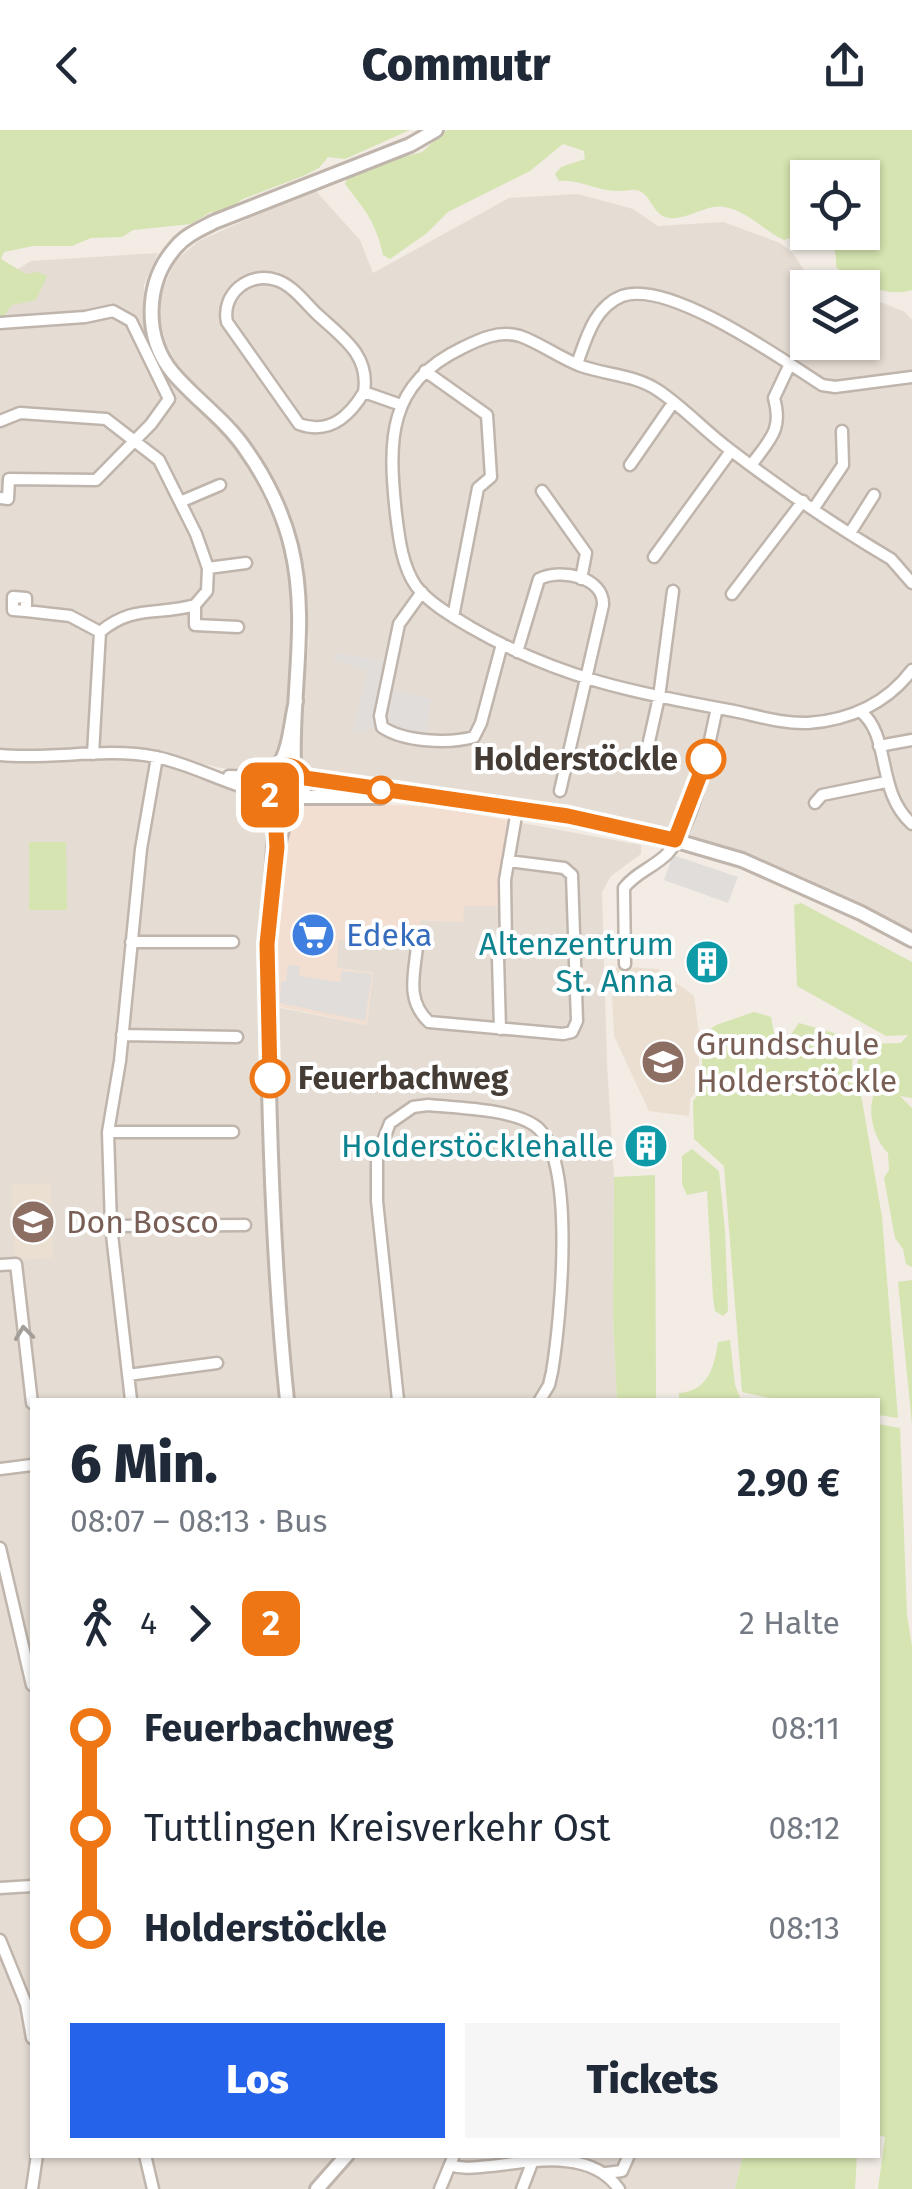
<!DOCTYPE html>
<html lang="de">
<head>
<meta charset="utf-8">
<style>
  :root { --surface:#fff; --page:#f6f6f7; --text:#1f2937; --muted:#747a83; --accent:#2563eb }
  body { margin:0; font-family:"Fira Sans",sans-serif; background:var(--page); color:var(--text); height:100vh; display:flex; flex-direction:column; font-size:38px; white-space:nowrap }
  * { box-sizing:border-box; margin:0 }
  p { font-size:32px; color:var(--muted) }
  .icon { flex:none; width:55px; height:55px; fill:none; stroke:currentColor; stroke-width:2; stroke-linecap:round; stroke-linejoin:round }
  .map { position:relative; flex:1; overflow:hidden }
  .sheet { position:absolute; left:30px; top:1268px; width:850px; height:760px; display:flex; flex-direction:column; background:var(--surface); border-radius:0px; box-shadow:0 2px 8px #0004 }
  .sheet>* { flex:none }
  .badge { padding:0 20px; border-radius:15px; font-size:35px; line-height:65px }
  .controls { position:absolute; left:790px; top:30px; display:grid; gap:20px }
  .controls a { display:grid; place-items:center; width:90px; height:90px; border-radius:0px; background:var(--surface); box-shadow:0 2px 8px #0004; font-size:50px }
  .map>.badge { position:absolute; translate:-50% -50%; box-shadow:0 0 0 5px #fff }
  .legs { display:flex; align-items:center; gap:15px; height:110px; padding:0 40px; font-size:32px }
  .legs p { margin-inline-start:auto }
  .headline { display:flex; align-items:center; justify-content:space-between; height:170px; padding:0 40px }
  h1 { font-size:55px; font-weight:800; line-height:75px }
  .button { display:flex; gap:20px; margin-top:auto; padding:20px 40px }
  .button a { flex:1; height:115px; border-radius:0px; background:var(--accent); color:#fff; font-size:40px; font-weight:800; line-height:115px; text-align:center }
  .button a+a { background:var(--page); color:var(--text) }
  ul { padding:0 40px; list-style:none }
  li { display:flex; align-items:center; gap:35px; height:100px; font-size:38px }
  li i { display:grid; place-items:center; width:15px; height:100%; margin:0 12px; background:currentColor }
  li i::after { content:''; width:25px; height:25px; margin:-12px; border:8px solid; border-radius:50%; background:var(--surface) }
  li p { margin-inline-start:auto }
  li:first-child i { background:linear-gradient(#0000 50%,currentColor 0) }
  li:last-child i { background:linear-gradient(currentColor 50%,#0000 0) }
  header { display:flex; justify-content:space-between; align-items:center; height:130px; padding:0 40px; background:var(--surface); font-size:45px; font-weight:800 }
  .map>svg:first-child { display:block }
</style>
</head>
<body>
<header><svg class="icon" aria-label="back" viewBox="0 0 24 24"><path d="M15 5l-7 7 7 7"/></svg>Commutr<svg class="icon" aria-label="share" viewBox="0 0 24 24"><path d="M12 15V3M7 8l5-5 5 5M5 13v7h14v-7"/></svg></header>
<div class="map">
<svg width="912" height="2059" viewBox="0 0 912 2059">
  <rect width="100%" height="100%" fill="#f2ece5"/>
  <path fill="#e5ddd4" d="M 314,59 L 360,110 L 373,143 L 509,68 L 578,64 L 633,79 L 658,96 L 723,92 L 780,113 L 792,122 L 812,152 L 844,157 L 808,158 L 808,212 L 862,212 L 863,165 L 905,182 L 912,190 L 912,807 L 803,747 L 643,692 L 560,675 L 313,646 L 301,636 L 297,626 L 309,511 L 300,420 L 284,372 L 250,312 L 235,291 L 179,238 L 166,214 L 160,191 L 161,163 L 176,130 L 199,111 Z
    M 158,123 L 144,155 L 143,185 L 147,207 L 157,228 L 216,294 L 251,341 L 277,395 L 292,454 L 293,510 L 285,586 L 279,621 L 273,632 L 259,642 L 220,638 L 142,618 L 0,619 L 0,150 L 31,131 Z
    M 120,628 L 176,639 L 260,664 L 267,671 L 270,682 L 260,874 L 367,895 L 373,843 L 336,838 L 338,809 L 417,816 L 420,790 L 462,792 L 463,776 L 511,691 L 641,715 L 641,724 L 611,746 L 602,762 L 607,934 L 614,1047 L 613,1187 L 617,1270 L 32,1270 L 32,2025 L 743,2025 L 735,2059 L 0,2059 L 0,633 Z"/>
  <path fill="#f3dfd1" d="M 305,671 L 436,677 L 511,691 L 505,776 L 464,776 L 463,792 L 421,790 L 417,816 L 338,810 L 337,838 L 373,843 L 367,895 L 275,876 L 274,818 L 290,686 Z"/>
  <path fill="#eadfd0" d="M 626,837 L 658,839 L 694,866 L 699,903 L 699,958 L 690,969 L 689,986 L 649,981 L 614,906 L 611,843 L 612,838 Z
    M 51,1053 L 53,1128 L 15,1130 L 11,1055 Z"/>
  <path fill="#d5e4b0" d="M 0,0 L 410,0 L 345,29 L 328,27 L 319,38 L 303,46 L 243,69 L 223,82 L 211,82 L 191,94 L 133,100 L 122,107 L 91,108 L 72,116 L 33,116 L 4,122 L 1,129 L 26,144 L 38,142 L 47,146 L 36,170 L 12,175 L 3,187 L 0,186 Z
    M 447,0 L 912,0 L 912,160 C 888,168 854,153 836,137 C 837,116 831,111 813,103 L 862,102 L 862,48 L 808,48 L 807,101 L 784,110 C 765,101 744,79 724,77 C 706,74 688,90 670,88 C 654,86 653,71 643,63 C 635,57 628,61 620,61 C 599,62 580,49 559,51 L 555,44 L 561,37 L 585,29 L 584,21 L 563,14 L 530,41 L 448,82 L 427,103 L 390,129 L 383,125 C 376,92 365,80 345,54 L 349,42 L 422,22 Z
    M 29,712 L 66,712 L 67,780 L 29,780 Z
    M 801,773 L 912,832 L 912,968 L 900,966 L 912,978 L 912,1137 L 906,1134 L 903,1119 L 895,1108 L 884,1048 L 889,1040 L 888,1023 C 874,1009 867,983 874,964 L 888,960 L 878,953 L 863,953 L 856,941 L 860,919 L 869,914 L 901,913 L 908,905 L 886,906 L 797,856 L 794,775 Z
    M 754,882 L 771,887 L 775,909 L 784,914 L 799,893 L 844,906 L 853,913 L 852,941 L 862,970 L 882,1087 L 898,1288 L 878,1285 L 878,1270 L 778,1270 L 742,1262 L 724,1036 L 694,1009 L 693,971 L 702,960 L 702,906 L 716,895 Z
    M 692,1019 L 719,1041 L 725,1100 L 728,1181 L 723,1186 L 715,1181 L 713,1168 L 707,1061 L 687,1065 L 682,1054 L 682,1026 Z
    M 655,1045 L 656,1269 L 617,1270 L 613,1187 L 614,1047 Z
    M 912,1150 L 912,1295 L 898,1152 Z
    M 730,1210 L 735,1255 L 741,1270 L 679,1270 L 679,1263 C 708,1261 714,1238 718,1212 Z
    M 878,1294 L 900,1298 L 907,1485 L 912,1517 L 912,2059 L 878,2059 L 885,2007 L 878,2005 Z
    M 743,2025 L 857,2025 L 855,2059 L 735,2059 Z"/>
  <path fill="#e0ddda" d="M 334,523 L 387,531 L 383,558 L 431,569 L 425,606 L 368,597 L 366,603 L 353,601 L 368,541 L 334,530 Z
    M 673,725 L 738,747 L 728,773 L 664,750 Z
    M 288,835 L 300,836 L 299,846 L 340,852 L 342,841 L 372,844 L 365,891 L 280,873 L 281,852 L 286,851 Z"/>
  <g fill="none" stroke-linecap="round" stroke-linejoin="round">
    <defs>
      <path id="minor" d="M 0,193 L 85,187 L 113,181 L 131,191 L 169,269 L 151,294 L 96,350 L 9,349 L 8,369 L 0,368
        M 577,234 C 586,209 594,177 622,166 C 669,149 783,230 822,255 L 835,257 L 912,247
        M 425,241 L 487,285 L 491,347 L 478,358 L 453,487
        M 364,262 C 349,287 329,305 299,294 L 227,192 C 221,164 249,141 276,150 C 293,155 306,174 318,185 C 342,207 370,225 364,262 L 401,275
        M 0,291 L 20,283 L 106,289 L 159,330 L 196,404 L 208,438 L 207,461 L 195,475 C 158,486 133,474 100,502 L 93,624
        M 752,334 C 770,309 783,300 774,268 L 790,234
        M 630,335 L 673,273
        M 542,361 L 586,423 L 581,449
        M 180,372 L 220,355
        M 814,378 L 843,335 L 842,301
        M 850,403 L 874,365
        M 654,427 L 731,321
        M 208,438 L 246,433
        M 912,453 L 891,429 C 835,396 780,358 729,319 C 705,301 684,278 659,261 C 636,245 607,245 581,236 C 560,228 540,213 520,206 C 499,200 480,209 462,218 C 387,254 388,310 396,384 C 399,408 402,436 416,456 C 429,473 452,486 470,497 C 558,548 635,563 734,581 C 758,586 783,594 808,593 C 850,590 887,573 912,540
        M 422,462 L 399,494 L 380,586 L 382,597 C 404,612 449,614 474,607 L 481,593 L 502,514
        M 732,464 L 803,371
        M 195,475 L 195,495 L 238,497
        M 26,481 L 13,480 L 13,467 L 26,468 L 26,481 L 70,486 L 100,502
        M 517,522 L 539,449 C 561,438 604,447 603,475 L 560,661
        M 860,581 C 892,606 875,661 912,694
        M 879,616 L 912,610
        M 0,625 C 52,630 105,617 156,627 C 195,635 230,657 268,663
        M 644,634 L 659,567 L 673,461
        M 229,646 L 268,647
        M 815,673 L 822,665 L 886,652
        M 131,812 L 233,812
        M 417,817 C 414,845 406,871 429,892 L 563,904 L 572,902 L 577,891 L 572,745 L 564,738 L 508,731
        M 625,834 L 624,758 C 636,742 655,737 668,723 C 697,689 707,621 717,578
        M 500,899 L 498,828 L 506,816 L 505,750 L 517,680
        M 122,905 L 237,907
        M 108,1002 L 233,1002
        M 111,1096 L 245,1095
        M 0,1135 L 16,1134 L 32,1273
        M 128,1245 L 217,1233
        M 131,1270 L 111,1096 L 108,1002 L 120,931 L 141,719 L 157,627
        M 398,1270 L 377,1071 L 377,1026 L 390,993 L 413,977 L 428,975 C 458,978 510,979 534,995 C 578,1023 560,1194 552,1242 L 549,1255 L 540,1270
        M 0,1339 L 32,1335
        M 0,1418 L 32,1555
        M 0,1758 L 32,1756
        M 0,1810 L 26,1874 L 32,1908
        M 145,2025 L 153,2059
        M 450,2035 C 464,2040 477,2037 491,2036 C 533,2031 591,2019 619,2059
        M 606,2043 L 622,2041 L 629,2025
        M 32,2059 L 37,2025
        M 440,2059 L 454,2025
        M 522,2059 L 532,2033"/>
      <path id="tertiary" d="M 296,571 C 291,589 290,621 278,636 C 272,644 265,645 267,657 C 268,667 275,671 283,674 L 299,669 C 308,657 307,645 294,636 C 291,562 309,490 291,416 C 283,383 266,348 246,320 C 226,290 196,270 173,243 C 143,207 145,151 176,117 C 186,105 201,99 214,92 L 410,15 L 436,0
        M 305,649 L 567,686 L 653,704 L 742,730 L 861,783 L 912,810
        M 301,667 L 381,667
        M 273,669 C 278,723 267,775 267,829 C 268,972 272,1127 287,1270
        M 278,715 L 289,674
        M 317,2059 L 347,2025"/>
    </defs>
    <use href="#minor" stroke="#bfb5ac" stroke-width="15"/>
    <use href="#tertiary" stroke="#bfb5ac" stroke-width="18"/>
    <use href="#minor" stroke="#fff" stroke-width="10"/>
    <use href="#tertiary" stroke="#fff" stroke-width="12"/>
  </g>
  <defs><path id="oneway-chevron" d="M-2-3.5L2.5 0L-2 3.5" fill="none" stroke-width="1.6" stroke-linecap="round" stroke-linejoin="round" transform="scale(2.5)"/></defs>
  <use stroke="#a29e9a" href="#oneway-chevron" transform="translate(24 1203) rotate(-97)"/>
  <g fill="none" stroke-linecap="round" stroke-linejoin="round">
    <defs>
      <path id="line-1" d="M 270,948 L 267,814 L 277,717 L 274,670 L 266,655 L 274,639 C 287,632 298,635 305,648 L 568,686 L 675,710 L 706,629"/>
    </defs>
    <use href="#line-1" stroke="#fff" stroke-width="22"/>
    <use href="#line-1" stroke="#ee7614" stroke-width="15"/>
  </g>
  <defs>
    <symbol id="supermarket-disc" viewBox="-11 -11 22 22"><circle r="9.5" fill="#3f7fe0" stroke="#fff"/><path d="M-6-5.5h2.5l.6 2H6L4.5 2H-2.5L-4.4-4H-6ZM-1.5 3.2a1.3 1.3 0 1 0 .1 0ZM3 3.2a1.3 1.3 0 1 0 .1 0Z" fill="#fff"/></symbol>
    <symbol id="building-disc" viewBox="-11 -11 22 22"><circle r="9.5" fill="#0f9aa8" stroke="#fff"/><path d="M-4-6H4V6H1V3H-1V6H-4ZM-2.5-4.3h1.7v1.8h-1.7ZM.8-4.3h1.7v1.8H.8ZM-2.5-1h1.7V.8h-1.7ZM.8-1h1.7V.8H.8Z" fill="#fff"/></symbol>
    <symbol id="school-disc" viewBox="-11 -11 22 22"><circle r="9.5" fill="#8d6e63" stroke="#fff"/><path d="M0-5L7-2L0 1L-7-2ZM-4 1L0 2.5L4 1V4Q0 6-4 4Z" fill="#fff"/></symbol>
  </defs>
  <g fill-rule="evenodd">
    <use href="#supermarket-disc" x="288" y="780" width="50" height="50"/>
    <use href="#building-disc" x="682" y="807" width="50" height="50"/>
    <use href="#school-disc" x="638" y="907" width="50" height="50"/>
    <use href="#building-disc" x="621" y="991" width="50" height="50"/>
    <use href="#school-disc" x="8" y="1067" width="50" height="50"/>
  </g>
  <g fill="#fff" stroke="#ee7614" stroke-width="5">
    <circle cx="706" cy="629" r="18"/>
    <circle cx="381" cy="660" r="12"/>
    <circle cx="270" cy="948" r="18"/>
  </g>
  <g text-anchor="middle" stroke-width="8" stroke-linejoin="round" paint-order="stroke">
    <g font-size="32" font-weight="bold" fill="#443c35" stroke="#fff" text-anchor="end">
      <text x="678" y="640">Holderstöckle</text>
      <text x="298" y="959" text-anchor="start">Feuerbachweg</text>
    </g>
    <g font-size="32" fill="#366cbe" stroke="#fff" text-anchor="start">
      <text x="346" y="816">Edeka</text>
    </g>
    <g font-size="32" fill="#0d838f" stroke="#fff" text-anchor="end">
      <text x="674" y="825">Altenzentrum<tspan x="674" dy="37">St. Anna</tspan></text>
      <text x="614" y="1027">Holderstöcklehalle</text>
    </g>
    <g font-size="32" fill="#785e54" stroke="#fff" text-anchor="start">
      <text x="696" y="925">Grundschule<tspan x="696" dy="37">Holderstöckle</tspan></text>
      <text x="66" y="1103">Don Bosco</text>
    </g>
  </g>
</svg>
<div class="controls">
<a><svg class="icon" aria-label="locate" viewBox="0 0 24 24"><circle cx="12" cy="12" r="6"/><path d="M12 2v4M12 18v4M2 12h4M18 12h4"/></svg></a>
<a><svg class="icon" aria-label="layers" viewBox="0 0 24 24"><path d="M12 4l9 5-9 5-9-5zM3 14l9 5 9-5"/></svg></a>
</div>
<b class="badge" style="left:270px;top:665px;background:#ee7614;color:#fff">2</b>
<section class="sheet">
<div class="headline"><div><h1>6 Min.</h1><p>08:07 – 08:13 · Bus</p></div><b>2.90 €</b></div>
<div class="legs"><svg class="icon" aria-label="walk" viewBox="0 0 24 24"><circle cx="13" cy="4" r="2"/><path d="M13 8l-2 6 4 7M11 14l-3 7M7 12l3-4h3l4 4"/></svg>4<svg class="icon" aria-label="forward" viewBox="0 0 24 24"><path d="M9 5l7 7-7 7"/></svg><b class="badge" style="background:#ee7614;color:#fff">2</b><p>2 Halte</p></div>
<ul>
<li><i style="color:#ee7614"></i><b>Feuerbachweg</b><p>08:11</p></li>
<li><i style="color:#ee7614"></i><span>Tuttlingen Kreisverkehr Ost</span><p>08:12</p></li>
<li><i style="color:#ee7614"></i><b>Holderstöckle</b><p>08:13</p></li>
</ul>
<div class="button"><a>Los</a><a>Tickets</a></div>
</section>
</div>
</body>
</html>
